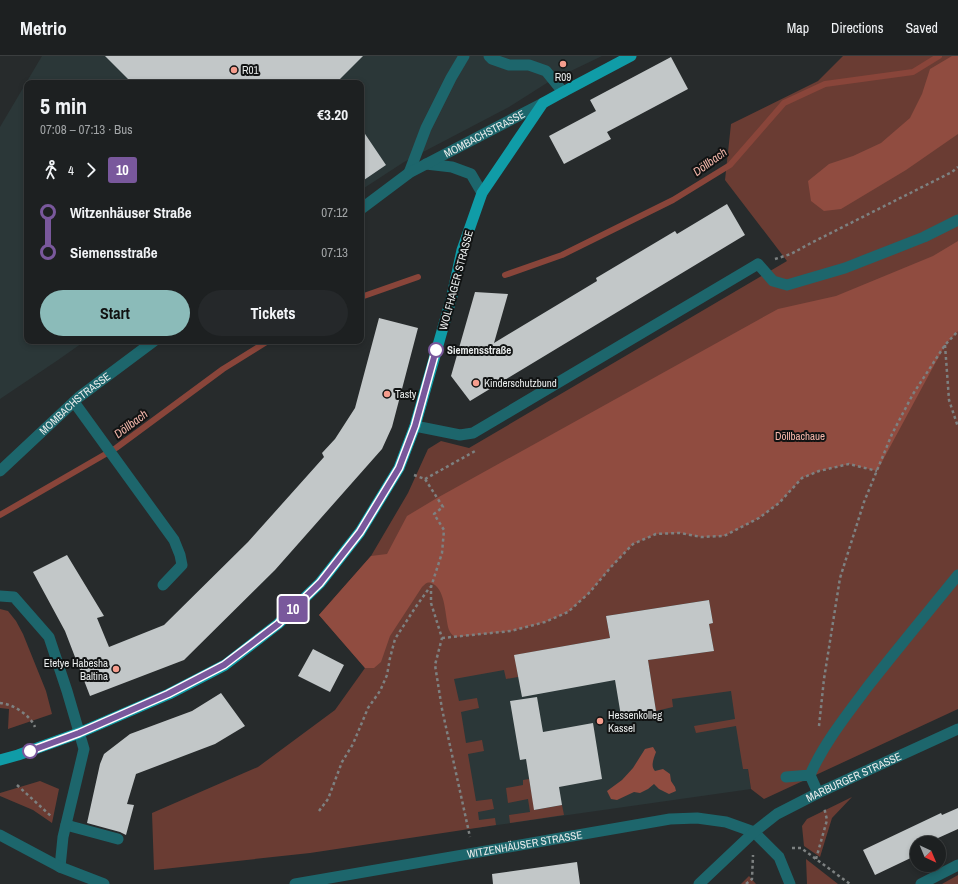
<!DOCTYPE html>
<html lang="en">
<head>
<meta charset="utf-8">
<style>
  :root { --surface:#1d2021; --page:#25282a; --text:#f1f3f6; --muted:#a0a3a5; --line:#3b3e3f; --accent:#8bbbb9 }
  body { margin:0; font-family:"Archivo Narrow",sans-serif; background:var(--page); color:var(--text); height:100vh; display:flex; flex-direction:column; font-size:15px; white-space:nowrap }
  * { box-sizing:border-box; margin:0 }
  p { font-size:13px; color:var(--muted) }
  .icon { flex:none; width:22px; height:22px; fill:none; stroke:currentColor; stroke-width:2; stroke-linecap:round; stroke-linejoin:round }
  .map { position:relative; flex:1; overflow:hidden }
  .details { position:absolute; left:24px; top:24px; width:340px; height:264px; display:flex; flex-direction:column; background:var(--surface); border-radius:8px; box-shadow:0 2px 6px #0003,0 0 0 1px var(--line) }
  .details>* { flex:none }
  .badge { padding:0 8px; border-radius:3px; font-size:14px; line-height:26px }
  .needle { width:26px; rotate:136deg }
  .buttons { position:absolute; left:910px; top:780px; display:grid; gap:8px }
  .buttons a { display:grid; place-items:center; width:36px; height:36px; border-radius:50%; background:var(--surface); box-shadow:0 2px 6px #0003,0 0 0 1px var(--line); font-size:20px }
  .map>.badge { position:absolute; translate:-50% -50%; box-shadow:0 0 0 2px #fff }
  .legs { display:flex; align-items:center; gap:6px; height:44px; padding:0 16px; font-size:13px }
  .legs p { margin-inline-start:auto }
  .head { display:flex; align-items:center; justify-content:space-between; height:68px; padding:0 16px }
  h1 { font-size:22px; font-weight:700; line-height:30px }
  .button { display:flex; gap:8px; margin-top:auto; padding:8px 16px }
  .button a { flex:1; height:46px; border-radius:24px; background:var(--accent); color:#111; font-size:16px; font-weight:700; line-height:46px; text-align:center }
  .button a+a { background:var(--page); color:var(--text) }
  ul { padding:0 16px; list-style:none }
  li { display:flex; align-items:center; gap:14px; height:40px; font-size:15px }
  li i { display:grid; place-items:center; width:6px; height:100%; margin:0 5px; background:currentColor }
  li i::after { content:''; width:10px; height:10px; margin:-5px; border:3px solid; border-radius:50%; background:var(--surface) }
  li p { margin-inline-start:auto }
  li:first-child i { background:linear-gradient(#0000 50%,currentColor 0) }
  li:last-child i { background:linear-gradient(currentColor 50%,#0000 0) }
  header { display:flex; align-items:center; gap:24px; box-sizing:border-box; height:56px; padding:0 20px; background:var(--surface); border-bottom:1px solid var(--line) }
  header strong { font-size:19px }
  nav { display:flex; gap:22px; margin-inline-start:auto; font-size:14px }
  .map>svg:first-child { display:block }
</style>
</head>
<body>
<header>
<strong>Metrio</strong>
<nav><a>Map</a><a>Directions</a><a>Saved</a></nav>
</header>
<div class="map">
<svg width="958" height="828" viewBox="0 0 958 828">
  <rect width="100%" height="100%" fill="#272b2c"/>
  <path fill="#2b3738" d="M 42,0 L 602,0 L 550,25 L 509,51 L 404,106 L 361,134 L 361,27 L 27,27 L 27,285 L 85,285 L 58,304 L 0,343 L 0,71 Z
    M 718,519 L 751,733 L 476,772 L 452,618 L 501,586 Z"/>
  <path fill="#6a3c33" d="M 843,0 L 958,0 L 958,653 L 764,743 L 751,733 L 748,713 L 743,713 L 736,670 L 696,677 L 694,670 L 735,663 L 731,635 L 672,643 L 673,651 L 656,655 L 648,604 L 714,595 L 709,568 L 713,567 L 709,544 L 606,560 L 610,582 L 515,599 L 518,621 L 506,623 L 504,614 L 454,623 L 459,645 L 477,642 L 479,652 L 461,656 L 466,687 L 482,684 L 484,695 L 468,698 L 476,745 L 492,743 L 494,753 L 478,756 L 479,764 L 495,762 L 496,769 L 310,797 L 154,814 L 152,757 L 258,711 L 335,654 L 365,612 L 319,559 L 371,500 L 408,437 L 428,393 L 441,385 L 469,392 L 787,205 L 725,124 L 731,68 L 818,25 Z
    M 0,553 L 8,555 L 16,565 L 23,578 L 46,635 L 52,658 L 8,673 L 9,653 L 0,652 Z
    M 529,723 L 535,754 L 562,749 L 564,759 L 510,767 L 509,759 L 530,756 L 528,743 L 508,747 L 506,732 L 523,729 L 523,724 Z
    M 40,725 L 59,733 L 52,767 L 33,754 L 0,740 L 0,737 Z
    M 852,741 L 832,762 L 820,801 L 804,790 L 802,770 L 807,763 Z
    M 806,803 L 838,828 L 807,828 Z
    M 958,819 L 958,828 L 942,828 Z
    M 749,820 L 756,828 L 741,828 Z"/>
  <path fill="#904c40" d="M 952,0 L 958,0 L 958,78 L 906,114 L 841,153 L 824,155 L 811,145 L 808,125 L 829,108 L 853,100 L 881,87 L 910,62 L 922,38 L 930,13 Z
    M 958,185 L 958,275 L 945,289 L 877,415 L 849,408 L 819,415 L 802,422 L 779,447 L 759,462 L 724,480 L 701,481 L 680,477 L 656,478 L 633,488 L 611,511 L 589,537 L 568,556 L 545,566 L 511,575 L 456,581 C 452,579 451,578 449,574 C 445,562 446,534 433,528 C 428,525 426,527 422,531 L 390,580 L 381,606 L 374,612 L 365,612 L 319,559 L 371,500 L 387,498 L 407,460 L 437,442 L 778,253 L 836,240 L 933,200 Z
    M 653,691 L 656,696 C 654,702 650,710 655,715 L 663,713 L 670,718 L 671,725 L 675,731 L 676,735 L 669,738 L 659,733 L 654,728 L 648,733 L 640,737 L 634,736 L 617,744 L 611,743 L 607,735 L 622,724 L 633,712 L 645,693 Z"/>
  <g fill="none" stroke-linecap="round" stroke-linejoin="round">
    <path stroke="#89453a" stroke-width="6" d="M 505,219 L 562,199 L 673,144 L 730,109 L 784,47 L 825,28 L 913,16 L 939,0
      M 361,241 L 418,221
      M 0,459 L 116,392 L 223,313 L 268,285"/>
  </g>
  <path fill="#c2c7c8" d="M 105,0 L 363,0 L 336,27 L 132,27 Z
    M 671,1 L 688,33 L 607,76 L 611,83 L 564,108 L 549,80 L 596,55 L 590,44 Z
    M 361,72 L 386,109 L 361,126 Z
    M 727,148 L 745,179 L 470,345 L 451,320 L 475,236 L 508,238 L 494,287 L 597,225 L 596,222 L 675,175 L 677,178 Z
    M 379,262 L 418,272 L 392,371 L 382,393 L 275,514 L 184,604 L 90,640 L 65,575 L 33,516 L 67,499 L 104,560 L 97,562 L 109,591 L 164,569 L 248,486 L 324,401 L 322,397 L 335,383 L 355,352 Z
    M 709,544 L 713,567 L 709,568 L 714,595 L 648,604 L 656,655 L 621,660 L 615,624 L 522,641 L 514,599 L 610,582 L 606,560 Z
    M 313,593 L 344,609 L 330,636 L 298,620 Z
    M 221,637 L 245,670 L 215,688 L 136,718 L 127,748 L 134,749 L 126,779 L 120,776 L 87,767 L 100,708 L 104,698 L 130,678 L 192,655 Z
    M 537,641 L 543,676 L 593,667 L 602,723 L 559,731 L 562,749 L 534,754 L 526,703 L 520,704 L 510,645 Z
    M 958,752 L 958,773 L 927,787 L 917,787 L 917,799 L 875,819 L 863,794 L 941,757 L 942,759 Z
    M 577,806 L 580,828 L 493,828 L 492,818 Z"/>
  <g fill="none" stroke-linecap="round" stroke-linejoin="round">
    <path stroke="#7d8181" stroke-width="2.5" stroke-dasharray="3 3" stroke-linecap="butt" d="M 775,203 L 791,198 L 811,187 L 952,116 L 958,111
      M 945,289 L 949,344 L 958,371
      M 414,419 L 425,423 L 443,451 L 434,458 L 444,474 L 442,497 L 431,531 L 431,547 L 442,582 L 435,609 L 442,653 L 470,781
      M 425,423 L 477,394
      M 442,582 L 511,575 L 545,566 L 568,556 L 589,537 L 611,511 L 633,488 L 656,478 L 680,477 L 701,481 L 724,480 L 759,462 L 779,447 L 802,422 L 819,415 L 849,408 L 877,415
      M 0,647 C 13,648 30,659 35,671
      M 819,670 L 824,623 L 840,522 L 864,446 L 892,378 L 913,338 L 945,289 L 958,275
      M 17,729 L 52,761
      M 319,755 L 328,743 L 342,706 L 353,688 L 368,652 L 380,635 L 387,619 L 390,602 L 395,583 L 415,552 L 430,531
      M 792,792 L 801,792 L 850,828
      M 816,803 L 827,764 L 824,751
      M 746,828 L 752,823 L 753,799"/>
    <path stroke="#1d666c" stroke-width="11" d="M 489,0 L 492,3 L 509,9 L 529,9 L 546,15 L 563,36
      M 409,117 L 426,72 L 451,22 L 464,0
      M 758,208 L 773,225 L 787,229 L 845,212 L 924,181 L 958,164
      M 74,346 L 174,484 L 180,499 L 182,509 L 163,529
      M 810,719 C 824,687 848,657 869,629 C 898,592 928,556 958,519
      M 786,721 L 810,719 L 818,737
      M 66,769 L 118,783"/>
    <g stroke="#1d666c" stroke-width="11">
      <path d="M 415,370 L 460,379 L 473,377 L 758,208"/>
      <path d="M 0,540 L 14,541 L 49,581 L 67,635 L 84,693 L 63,781 L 60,811"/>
      <path d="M 0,779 L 60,811 L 104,828"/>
      <path id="s1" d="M 295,828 L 670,763 L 697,762 L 726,766 L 754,776 L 779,801 L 790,828"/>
      <path id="s2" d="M 699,828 L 754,776 L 777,758 L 818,737 L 958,673"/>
      <path d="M 921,828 L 958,809"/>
    </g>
    <g stroke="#1d666c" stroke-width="11">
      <path d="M 426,108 L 452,111 L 471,118 L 482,137"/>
      <path id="s3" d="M 361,153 L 409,117 L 543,47"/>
      <path id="s4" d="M 0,415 L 79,341 L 154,285"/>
    </g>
    <path stroke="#109ca7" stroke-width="11" d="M 0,704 L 18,699 L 79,677 L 169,638 L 225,609 L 278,568 L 320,527 L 360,476 L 399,412 L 415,370 L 452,240 L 462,194 L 482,137 L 543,47 L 563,36 L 631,0"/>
  </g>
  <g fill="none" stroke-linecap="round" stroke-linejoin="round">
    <defs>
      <path id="line-1" d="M 30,695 L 79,677 L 168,638 L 224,609 L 278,568 L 320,527 L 360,476 L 399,412 L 415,370 L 436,294"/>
    </defs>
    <use href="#line-1" stroke="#fff" stroke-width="9"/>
    <use href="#line-1" stroke="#79589c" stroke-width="6"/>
  </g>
  <g fill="#f59d8d" stroke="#111313" stroke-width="1.5">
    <circle cx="563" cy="8" r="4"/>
    <circle cx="234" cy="14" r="4"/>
    <circle cx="476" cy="327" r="4"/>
    <circle cx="387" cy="338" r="4"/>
    <circle cx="116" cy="613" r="4"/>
    <circle cx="600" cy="665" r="4"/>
  </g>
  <g fill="#fff" stroke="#79589c" stroke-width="2">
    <circle cx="436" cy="294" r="7"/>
    <circle cx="30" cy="695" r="7"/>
  </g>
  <g text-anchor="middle" stroke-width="4" stroke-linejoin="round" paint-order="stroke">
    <g font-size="11" fill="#e9ecec" stroke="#111313" text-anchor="start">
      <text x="242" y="18">R01</text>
      <text x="563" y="25" text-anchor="middle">R09</text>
      <text x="484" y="331">Kinderschutzbund</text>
      <text x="395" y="342">Tasty</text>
      <text x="108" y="611" text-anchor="end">Etetye Habesha<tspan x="108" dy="13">Baltina</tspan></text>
      <text x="608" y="663">Hessenkolleg<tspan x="608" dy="13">Kassel</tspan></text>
    </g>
    <g font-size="11" fill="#e9ecec" stroke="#111313">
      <text dy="4" stroke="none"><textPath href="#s3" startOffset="145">MOMBACHSTRASSE</textPath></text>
      <text transform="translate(456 224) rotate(-75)" y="4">WOLFHAGER STRASSE</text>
      <text dy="4" stroke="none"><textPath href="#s4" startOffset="101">MOMBACHSTRASSE</textPath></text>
      <text dy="4" stroke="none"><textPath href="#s2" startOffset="190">MARBURGER STRASSE</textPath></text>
      <text dy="4" stroke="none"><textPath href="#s1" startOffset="233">WITZENHÄUSER STRASSE</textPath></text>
    </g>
    <g font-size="11" font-weight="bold" fill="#e9ecec" stroke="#111313" text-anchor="start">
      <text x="447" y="298">Siemensstraße</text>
    </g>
    <g font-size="11" fill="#f5b7ab" stroke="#111313">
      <text x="800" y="384">Döllbachaue</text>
    </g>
    <g font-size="12" font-style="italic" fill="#f4b6aa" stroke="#111313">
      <text transform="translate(710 106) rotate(-36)" y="4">Döllbach</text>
      <text transform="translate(131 368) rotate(-37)" y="4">Döllbach</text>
    </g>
  </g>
</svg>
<div class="buttons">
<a><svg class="needle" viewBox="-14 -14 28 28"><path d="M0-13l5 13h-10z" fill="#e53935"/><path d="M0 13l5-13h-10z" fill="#a0a3a5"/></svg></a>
</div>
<b class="badge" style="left:293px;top:553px;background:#79589c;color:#fff">10</b>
<section class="details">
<div class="head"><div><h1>5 min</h1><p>07:08 – 07:13 · Bus</p></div><b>€3.20</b></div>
<div class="legs"><svg class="icon" aria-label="walk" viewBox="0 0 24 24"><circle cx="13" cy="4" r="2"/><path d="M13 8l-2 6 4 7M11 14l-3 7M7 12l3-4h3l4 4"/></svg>4<svg class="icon" aria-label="forward" viewBox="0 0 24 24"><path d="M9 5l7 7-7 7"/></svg><b class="badge" style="background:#79589c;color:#fff">10</b></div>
<ul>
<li><i style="color:#79589c"></i><b>Witzenhäuser Straße</b><p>07:12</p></li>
<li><i style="color:#79589c"></i><b>Siemensstraße</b><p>07:13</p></li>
</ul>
<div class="button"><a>Start</a><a>Tickets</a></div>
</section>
</div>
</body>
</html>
